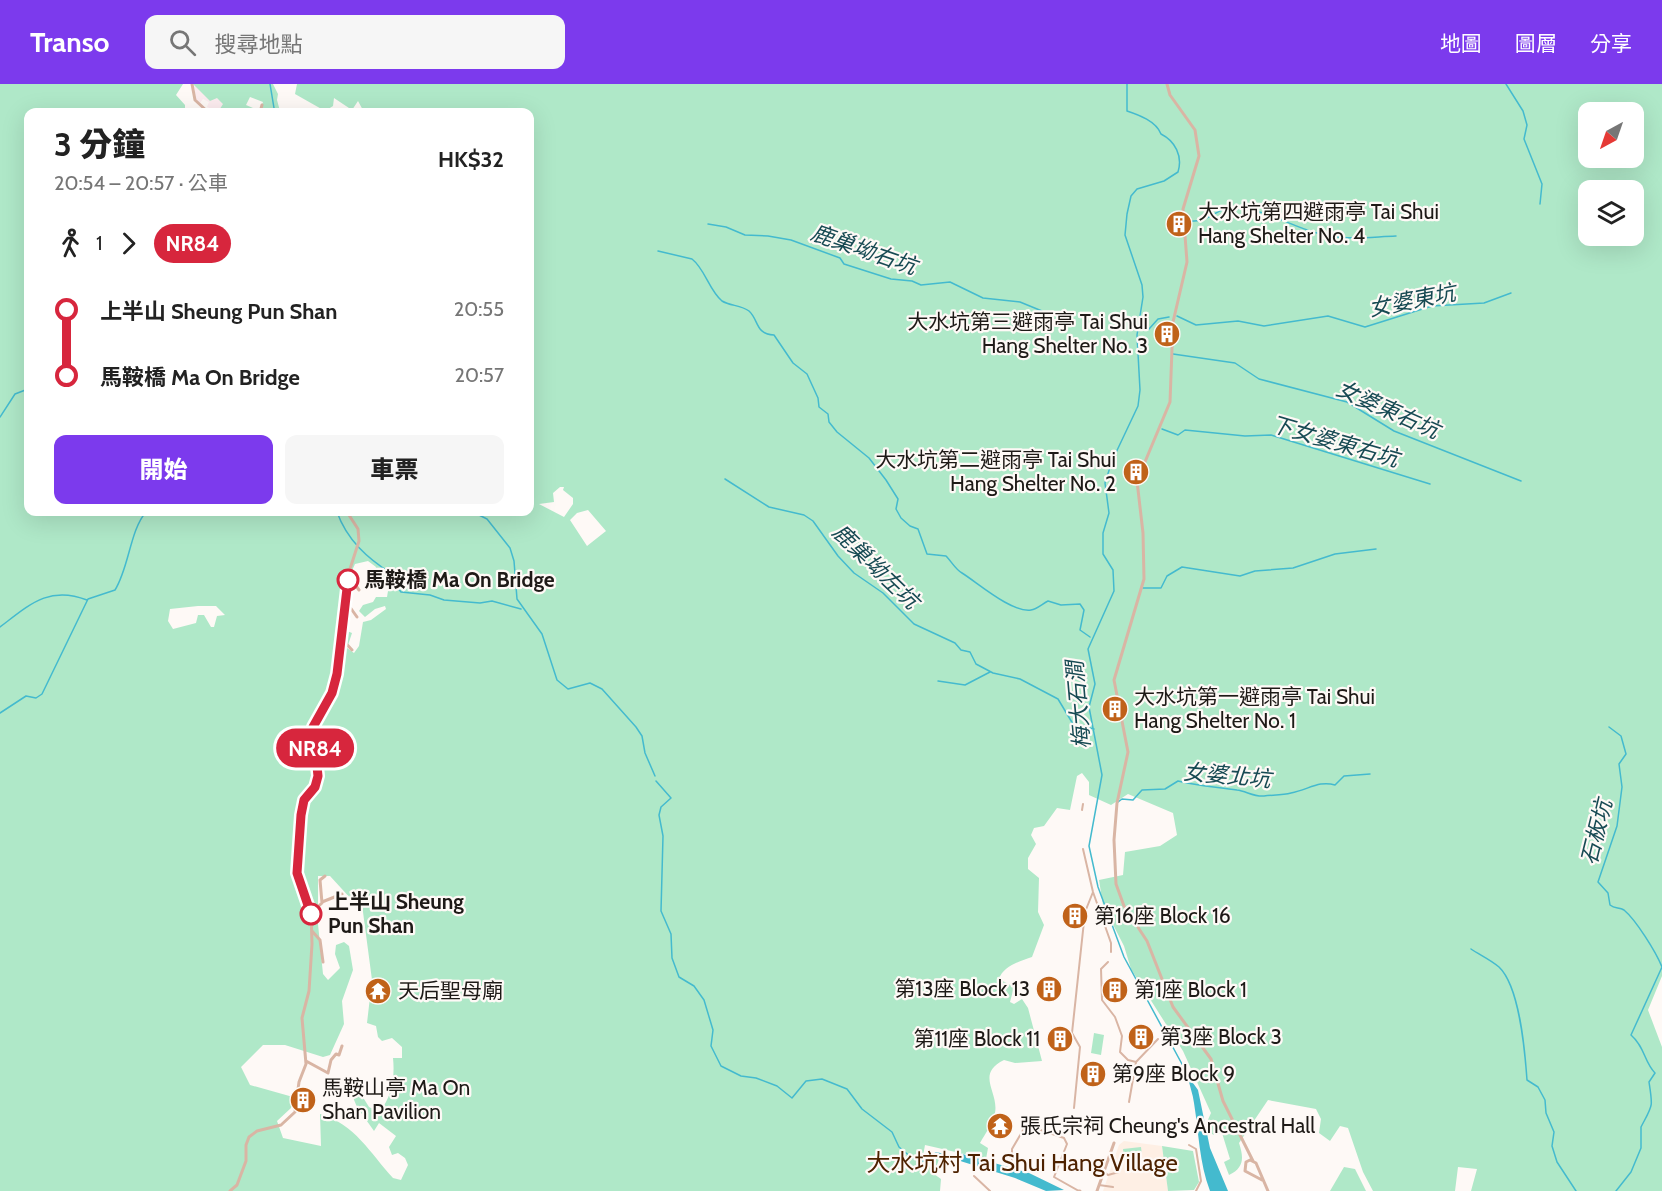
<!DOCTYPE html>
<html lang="zh-TW">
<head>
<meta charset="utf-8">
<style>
  :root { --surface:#fff; --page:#f6f6f6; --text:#222; --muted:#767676; --accent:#7c3aed }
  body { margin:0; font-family:Cabin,"Noto Sans TC",sans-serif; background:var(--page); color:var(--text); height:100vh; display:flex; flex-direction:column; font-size:22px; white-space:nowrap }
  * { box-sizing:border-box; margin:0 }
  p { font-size:20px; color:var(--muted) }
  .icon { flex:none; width:33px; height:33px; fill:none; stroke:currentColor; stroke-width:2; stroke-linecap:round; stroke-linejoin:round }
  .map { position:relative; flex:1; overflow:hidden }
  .sheet { position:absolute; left:24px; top:24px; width:510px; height:408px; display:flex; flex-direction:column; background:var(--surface); border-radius:12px; box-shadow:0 6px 24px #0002 }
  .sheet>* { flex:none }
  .badge { padding:0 12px; border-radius:20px; font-size:21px; line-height:39px }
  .needle { width:39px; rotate:220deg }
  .buttons { position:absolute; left:1578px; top:18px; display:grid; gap:12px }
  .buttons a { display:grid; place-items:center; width:66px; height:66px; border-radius:12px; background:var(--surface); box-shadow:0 6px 24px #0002; font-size:30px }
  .map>.badge { position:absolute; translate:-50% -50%; box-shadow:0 0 0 3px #fff }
  .legs { display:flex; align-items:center; gap:9px; height:66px; padding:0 30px; font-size:20px }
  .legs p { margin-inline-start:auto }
  .head { display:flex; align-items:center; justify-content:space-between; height:102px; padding:0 30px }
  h1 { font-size:33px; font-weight:800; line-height:45px }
  .primary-button { display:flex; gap:12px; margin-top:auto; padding:12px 30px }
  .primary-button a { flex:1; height:69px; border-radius:12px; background:var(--accent); color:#fff; font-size:24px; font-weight:800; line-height:69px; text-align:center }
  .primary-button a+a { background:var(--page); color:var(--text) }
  ul { padding:0 30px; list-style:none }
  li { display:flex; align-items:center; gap:21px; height:66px; font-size:22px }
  li i { display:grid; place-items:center; width:9px; height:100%; margin:0 8px; background:currentColor }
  li i::after { content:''; width:15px; height:15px; margin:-8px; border:4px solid; border-radius:50%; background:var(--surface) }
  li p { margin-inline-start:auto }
  li:first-child i { background:linear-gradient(#0000 50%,currentColor 0) }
  li:last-child i { background:linear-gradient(currentColor 50%,#0000 0) }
  header { display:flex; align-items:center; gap:36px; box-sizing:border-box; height:84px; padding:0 30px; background:var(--accent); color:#fff }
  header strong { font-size:28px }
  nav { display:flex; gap:33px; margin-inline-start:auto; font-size:21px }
  .search { width:420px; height:54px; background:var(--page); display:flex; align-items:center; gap:15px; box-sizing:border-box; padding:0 21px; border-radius:12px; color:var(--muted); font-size:22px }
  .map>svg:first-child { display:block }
</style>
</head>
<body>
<header>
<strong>Transo</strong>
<div class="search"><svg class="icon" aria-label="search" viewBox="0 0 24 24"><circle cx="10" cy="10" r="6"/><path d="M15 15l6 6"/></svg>搜尋地點</div>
<nav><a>地圖</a><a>圖層</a><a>分享</a></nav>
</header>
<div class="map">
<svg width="1662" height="1107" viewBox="0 0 1662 1107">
  <rect width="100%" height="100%" fill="#fef9f6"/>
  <path fill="#feefe4" d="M 1124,1057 L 1162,1062 L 1168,1107 L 1103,1107 L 1119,1061 Z"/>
  <path fill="#fcecef" d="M 194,0 L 224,0 L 225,19 L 219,28 L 207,23 L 209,18 L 203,15 L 200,19 L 196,16 Z"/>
  <path fill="#afe8c8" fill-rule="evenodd" d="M 0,0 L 183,0 L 176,11 L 185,21 L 185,28 L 28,28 L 28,428 L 530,428 L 530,28 L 364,28 L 358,17 L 352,26 L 334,14 L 333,22 L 325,27 L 295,10 L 297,0 L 1662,0 L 1662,892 L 1648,926 L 1662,963 L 1662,1107 L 1471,1107 L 1477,1085 L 1458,1083 L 1455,1107 L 1373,1107 L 1363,1088 L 1348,1044 L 1340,1042 L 1330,1057 L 1319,1049 L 1321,1035 L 1316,1025 L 1268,1016 L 1239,1059 C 1244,1074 1244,1084 1229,1091 L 1224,1078 L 1230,1075 L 1222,1049 L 1214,1051 L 1208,1048 L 1207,1038 L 1211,1029 L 1183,967 L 1131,885 L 1124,862 L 1103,821 L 1099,796 L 1123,791 L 1125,768 L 1160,762 L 1177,751 L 1173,729 L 1128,710 L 1111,721 L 1089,711 L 1089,698 L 1082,689 L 1077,692 L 1070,726 L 1057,724 L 1044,742 L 1034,744 L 1031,751 L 1036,760 L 1028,774 L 1028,785 L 1039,794 L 1038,828 L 1044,841 L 1032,873 C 1020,877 1003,882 999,895 L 1014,903 L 1010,918 L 1014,920 L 1022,915 L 1028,924 L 1042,977 L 1015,979 L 1004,976 C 975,990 999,1008 995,1029 C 993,1039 985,1050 980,1059 L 988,1064 L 986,1075 L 925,1061 L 923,1072 L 939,1075 L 934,1090 L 941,1095 L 940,1107 L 0,1107 ZM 1588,28 L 1634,28 L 1634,74 L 1588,74 ZM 1588,106 L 1634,106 L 1634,152 L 1588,152 ZM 560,403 L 564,403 L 563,406 L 573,414 L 573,420 L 564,433 L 539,420 L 554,418 L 553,409 ZM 588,426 L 606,447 L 587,462 L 570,436 L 577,429 ZM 368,477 L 376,483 L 373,495 L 384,495 L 389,501 L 387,513 L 376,513 L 373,518 L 363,521 L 359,527 L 365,533 L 375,525 L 385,522 L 386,525 L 371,536 L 363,538 L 359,562 L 354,569 L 347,564 L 352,549 L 347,547 L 351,530 L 348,528 L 351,489 L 355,480 ZM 198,522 L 216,522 L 225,531 L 217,532 L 214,543 L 211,543 L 204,531 L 198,531 L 196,539 L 173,545 L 168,537 L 170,525 ZM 318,792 L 330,792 L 363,828 L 372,896 L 367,939 L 376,942 L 378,953 L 382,957 L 392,954 L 402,963 L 402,974 L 393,974 C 395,993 392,1014 379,1028 L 369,1023 L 354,999 L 347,999 L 357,1023 L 374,1047 L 379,1039 L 396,1052 L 389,1063 L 392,1071 L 398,1069 L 405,1074 L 408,1081 L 401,1096 L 393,1094 C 370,1069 355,1040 320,1030 L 321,1062 L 283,1054 L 277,1037 L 291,1024 L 293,1013 L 250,1001 L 241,983 L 263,961 L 285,961 L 323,973 L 330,971 L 344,940 L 342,917 L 353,886 L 349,862 L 344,858 L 336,861 L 335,870 L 340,884 L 328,896 L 323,890 L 318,840 Z
    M 193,0 L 273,0 L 278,10 L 277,16 L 280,27 L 259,28 L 263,18 L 250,13 L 246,21 L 253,24 L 252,28 L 218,28 L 223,20 L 217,14 L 210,17 Z
    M 1094,949 L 1104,951 L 1101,971 L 1091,969 Z
    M 1162,1062 L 1193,1067 L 1199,1098 L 1194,1106 L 1168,1107 Z
    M 1141,1063 L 1142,1072 L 1124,1074 L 1123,1065 Z
    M 1344,1083 L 1355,1085 L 1366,1107 L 1330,1107 Z"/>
  <path fill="#44bace" d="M 1188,992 L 1198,1006 L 1210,1064 L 1228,1107 L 1210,1107 C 1199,1078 1199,1050 1194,1019 C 1193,1010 1189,1001 1188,992 Z
    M 959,1069 L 1029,1089 L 1064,1106 L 1046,1107 L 1015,1094 L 957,1076 Z"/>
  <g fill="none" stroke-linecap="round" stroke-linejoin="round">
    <path stroke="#44bace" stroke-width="1.5" d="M 270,0 L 274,24 L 271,28
      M 1127,0 L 1127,27 C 1139,31 1156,37 1161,50 C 1175,57 1183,72 1178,88 L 1164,97 L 1137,105 L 1131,112 L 1127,130 L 1125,151 L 1142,201 L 1143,213 L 1137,251 L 1140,306 L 1138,322 L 1112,377 L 1105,399 L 1109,429 L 1103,449 L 1103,470 L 1113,486 L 1114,507 L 1088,565 L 1095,600 L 1089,623 L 1102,691 L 1089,762 L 1098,803 L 1124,873 L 1189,993
      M 1506,0 L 1523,27 L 1527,41 L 1524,55 L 1542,100 L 1540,120
      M 1185,137 C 1211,140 1216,123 1232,124 C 1269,125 1286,141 1317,149 C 1343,157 1368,153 1396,152
      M 708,140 L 726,143 L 745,151 L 768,152 L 791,156 L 840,174 L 844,180 L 891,195 L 912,197 L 921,201 L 950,198 L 983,214 L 1020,218 L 1042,227
      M 658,167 L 692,175 C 705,185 709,206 722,217 C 730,222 741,221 749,227 C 759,236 755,250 774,251 L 793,279 L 807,290 L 818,314 L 819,323 L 828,330 L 829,338 L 837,348 L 869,374 L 886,396 L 898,415 L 896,425 L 901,434 L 910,442 L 918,445 L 927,470 L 946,472 C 951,477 956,486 962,489 C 978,499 1012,529 1031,526 C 1037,525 1042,520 1048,517 L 1061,521 L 1080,520 L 1084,526 L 1080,546 L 1090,553
      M 1177,232 L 1196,241 L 1238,237 L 1264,242 L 1328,232 L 1365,243 L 1432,222 L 1484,219 L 1511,209
      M 1139,246 L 1149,245 L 1158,235 L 1169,233
      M 1173,270 L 1235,279 L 1259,295 L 1347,318 L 1394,347 L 1521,397
      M 0,333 L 15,310 L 28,305
      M 1162,345 L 1178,351 L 1185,346 L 1245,352 L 1271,351 L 1430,400
      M 725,395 L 769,423 L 804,431 L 813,437 L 838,472 L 854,489 L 883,509 L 914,540 L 955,559 L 961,566 L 970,568 L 976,580 L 993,589 L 1020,595 L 1058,615 L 1073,640 L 1094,645
      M 337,428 C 347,456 367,474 392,490 L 394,499 L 401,508 L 430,511 L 444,516 L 480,519 L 492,517 L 521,525
      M 473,428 L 487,435 L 510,464 L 514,477 L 517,515 L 542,550 L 557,596 L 568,605 L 590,599 L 602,605 L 636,643 L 642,652 L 645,669 L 655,692
      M 1143,504 L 1161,504 L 1167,492 L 1182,483 L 1240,492 L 1255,487 L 1293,484 L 1335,470 L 1376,465
      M 0,543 C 29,521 49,501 87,516
      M 938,597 L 965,601 L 990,588
      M 0,629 L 26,612 L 36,614 L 42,610 L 88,515 L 115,506 C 129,484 130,446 146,428
      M 1609,643 L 1621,652 L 1626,670 L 1619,680 L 1622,703 L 1617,742 L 1598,798 L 1608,809 L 1610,821 C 1615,825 1619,823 1624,826 C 1636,836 1656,868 1662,883 L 1631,951 C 1645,963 1644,978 1655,989 L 1649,998 C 1653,1024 1653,1020 1641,1043 L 1641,1064 L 1631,1088 L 1616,1107
      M 656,697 L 671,714 L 661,723 L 659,731 L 663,752 L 661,827 L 671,850 L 672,874 L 679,893 L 694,902 L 704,916 L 713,946 L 711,962 L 721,982 L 741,992 L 756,994 L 777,1002 L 792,1014 L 806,997 L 822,995 L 847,1005 L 862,1025 L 892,1048 L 899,1063 L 912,1074 L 923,1077 L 936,1069 L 960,1073
      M 1118,718 L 1122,715 L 1133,716 L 1142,706 L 1165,705 L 1178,697 C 1198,702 1217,703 1237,706 C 1246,707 1254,713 1264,712 C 1273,711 1283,711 1291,709 C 1308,706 1319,696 1335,701 L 1344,692 L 1370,690
      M 1471,865 C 1480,871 1491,876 1499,883 C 1520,903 1525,968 1527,996 L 1538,1003 L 1545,1016 L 1546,1029 L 1554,1048 L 1552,1062 L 1557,1078 L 1576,1107"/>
    <path stroke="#d9b5a4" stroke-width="2" d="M 1082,726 L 1083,720
      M 1083,765 L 1093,808 L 1111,859 L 1111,868
      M 1108,878 L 1101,885 L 1102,916 L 1115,933 L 1122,952 L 1120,968 L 1128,976 L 1136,978
      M 1129,1018 L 1136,978 L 1158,955
      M 1074,1024 L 1080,963 L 1072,949 L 1085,828 L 1093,808
      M 1189,1061 L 1196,1065 L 1201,1097 L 1196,1107
      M 1012,1076 L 1012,1065 L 1026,1041 L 1064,1054 L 1067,1060 L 1054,1093 L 1079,1107
      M 1103,1087 L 1108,1091 L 1119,1088
      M 974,1092 L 990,1107
      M 1099,1101 L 1113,1103"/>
    <path stroke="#d9b5a4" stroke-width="3" d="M 192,0 L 195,16 L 208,28
      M 1167,0 L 1170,11 L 1195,46 L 1199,72 L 1183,125 L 1187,178 L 1173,238 L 1170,318 L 1137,397 L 1143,449 L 1144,495 L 1114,596 L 1128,668 L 1117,719 L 1114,756 L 1116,800 L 1124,822 L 1147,857 L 1173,923 L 1211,975 L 1223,1017 L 1253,1077
      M 260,28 L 262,21
      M 348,491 L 359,506
      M 347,519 L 357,533
      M 341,554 L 352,566
      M 322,818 L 342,810
      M 311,829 L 322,819 L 320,796 L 325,792
      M 312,847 L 320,856 L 323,878
      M 306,977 L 328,989 L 331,976 L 336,970 L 339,971 L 342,962
      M 1262,1096 L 1245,1087 L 1246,1078 L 1250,1076 L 1256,1079 L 1268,1107
      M 230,1107 L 237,1101 L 246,1077 L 246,1061 L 249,1053 L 257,1047 L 281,1041 L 295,1028 L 299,998 L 306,980 L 302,934 L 309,907 L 312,860 L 311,828 L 297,789 L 298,764 L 303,721 L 315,703 L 319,689 L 313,643 L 336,597 L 349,488 L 359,457 L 358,445 L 347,428
      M 1079,1107 L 1080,1107
      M 1097,1107 L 1114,1059"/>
  </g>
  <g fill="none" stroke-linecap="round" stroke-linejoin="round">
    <defs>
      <path id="line-1" d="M 311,830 L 297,789 L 301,731 L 304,716 L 315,703 L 318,692 L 313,643 L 332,609 L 337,590 L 348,496"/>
    </defs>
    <use href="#line-1" stroke="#fff" stroke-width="14"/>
    <use href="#line-1" stroke="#d7263d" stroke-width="9"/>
  </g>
  <defs>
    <symbol id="building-disc" viewBox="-11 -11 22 22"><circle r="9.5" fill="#c06219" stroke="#fef9f6"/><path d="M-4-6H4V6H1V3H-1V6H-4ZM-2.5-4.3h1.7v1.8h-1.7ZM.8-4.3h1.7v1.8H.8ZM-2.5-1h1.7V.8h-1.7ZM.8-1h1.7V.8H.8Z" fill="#fff"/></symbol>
    <symbol id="temple-disc" viewBox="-11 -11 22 22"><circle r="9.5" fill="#c06219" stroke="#fef9f6"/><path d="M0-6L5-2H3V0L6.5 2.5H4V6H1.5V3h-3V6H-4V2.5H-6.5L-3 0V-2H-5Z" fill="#fff"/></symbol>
  </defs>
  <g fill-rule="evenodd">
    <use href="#building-disc" x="1164" y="125" width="30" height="30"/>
    <use href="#building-disc" x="1152" y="235" width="30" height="30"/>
    <use href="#building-disc" x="1121" y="373" width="30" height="30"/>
    <use href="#building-disc" x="1100" y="610" width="30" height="30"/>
    <use href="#building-disc" x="1060" y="817" width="30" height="30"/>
    <use href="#building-disc" x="1034" y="890" width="30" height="30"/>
    <use href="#building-disc" x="1100" y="891" width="30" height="30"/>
    <use href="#temple-disc" x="363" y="892" width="30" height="30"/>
    <use href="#building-disc" x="1126" y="938" width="30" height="30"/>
    <use href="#building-disc" x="1045" y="940" width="30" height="30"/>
    <use href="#building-disc" x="1078" y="975" width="30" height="30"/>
    <use href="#building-disc" x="288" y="1001" width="30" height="30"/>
    <use href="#temple-disc" x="985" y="1027" width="30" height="30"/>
  </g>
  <g fill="#fff" stroke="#d7263d" stroke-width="3">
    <circle cx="348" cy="496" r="10"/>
    <circle cx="311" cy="830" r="10"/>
  </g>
  <g text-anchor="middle" stroke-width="4.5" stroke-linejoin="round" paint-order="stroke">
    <g font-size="21" fill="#1e1a17" stroke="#fef9f6" text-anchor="start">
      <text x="1198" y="135">大水坑第四避雨亭 Tai Shui<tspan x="1198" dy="24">Hang Shelter No. 4</tspan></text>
      <text x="1148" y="245" text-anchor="end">大水坑第三避雨亭 Tai Shui<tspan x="1148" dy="24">Hang Shelter No. 3</tspan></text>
      <text x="1116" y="383" text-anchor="end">大水坑第二避雨亭 Tai Shui<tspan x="1116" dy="24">Hang Shelter No. 2</tspan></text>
      <text x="1134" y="620">大水坑第一避雨亭 Tai Shui<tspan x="1134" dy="24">Hang Shelter No. 1</tspan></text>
      <text x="1094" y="839">第16座 Block 16</text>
      <text x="1030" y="912" text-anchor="end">第13座 Block 13</text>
      <text x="1134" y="913">第1座 Block 1</text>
      <text x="398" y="914">天后聖母廟</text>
      <text x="1160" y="960">第3座 Block 3</text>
      <text x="1040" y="962" text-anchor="end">第11座 Block 11</text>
      <text x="1112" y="997">第9座 Block 9</text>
      <text x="322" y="1011">馬鞍山亭 Ma On<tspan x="322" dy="24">Shan Pavilion</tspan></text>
      <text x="1020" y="1049">張氏宗祠 Cheung's Ancestral Hall</text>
    </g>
    <g font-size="21" font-weight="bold" fill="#1e1a17" stroke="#fef9f6" text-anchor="start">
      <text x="364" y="503">馬鞍橋 Ma On Bridge</text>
      <text x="328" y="825">上半山 Sheung<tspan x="328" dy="24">Pun Shan</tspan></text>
    </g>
    <g font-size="22" font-style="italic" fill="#174a53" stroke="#fef9f6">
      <text transform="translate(864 165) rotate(19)" y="8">鹿巢坳右坑</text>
      <text transform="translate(1412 216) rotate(-11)" y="8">女婆東坑</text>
      <text transform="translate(1388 325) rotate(24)" y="8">女婆東右坑</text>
      <text transform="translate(1335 357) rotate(16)" y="8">下女婆東右坑</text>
      <text transform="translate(876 482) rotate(44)" y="8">鹿巢坳左坑</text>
      <text transform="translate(1078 621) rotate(-95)" y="8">梅大石澗</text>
      <text transform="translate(1227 691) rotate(5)" y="8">女婆北坑</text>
      <text transform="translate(1596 748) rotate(-76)" y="8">石板坑</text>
    </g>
    <g font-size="24" fill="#4e2200" stroke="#fef9f6">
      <text x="1022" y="1087">大水坑村 Tai Shui Hang Village</text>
    </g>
  </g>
</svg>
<div class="buttons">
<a><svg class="needle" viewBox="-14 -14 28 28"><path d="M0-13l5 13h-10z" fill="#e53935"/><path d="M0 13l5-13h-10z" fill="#767676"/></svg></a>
<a><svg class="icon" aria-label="layers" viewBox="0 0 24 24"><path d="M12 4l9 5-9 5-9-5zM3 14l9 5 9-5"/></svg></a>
</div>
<b class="badge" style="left:315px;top:664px;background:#d7263d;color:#fff">NR84</b>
<section class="sheet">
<div class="head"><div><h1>3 分鐘</h1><p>20:54 – 20:57 · 公車</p></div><b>HK$32</b></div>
<div class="legs"><svg class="icon" aria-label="walk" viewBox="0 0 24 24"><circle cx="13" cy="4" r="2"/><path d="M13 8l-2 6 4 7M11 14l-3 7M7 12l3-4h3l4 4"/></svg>1<svg class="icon" aria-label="forward" viewBox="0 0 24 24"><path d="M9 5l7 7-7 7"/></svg><b class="badge" style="background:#d7263d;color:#fff">NR84</b></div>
<ul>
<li><i style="color:#d7263d"></i><b>上半山 Sheung Pun Shan</b><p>20:55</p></li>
<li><i style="color:#d7263d"></i><b>馬鞍橋 Ma On Bridge</b><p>20:57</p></li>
</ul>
<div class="primary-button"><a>開始</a><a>車票</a></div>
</section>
</div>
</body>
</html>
